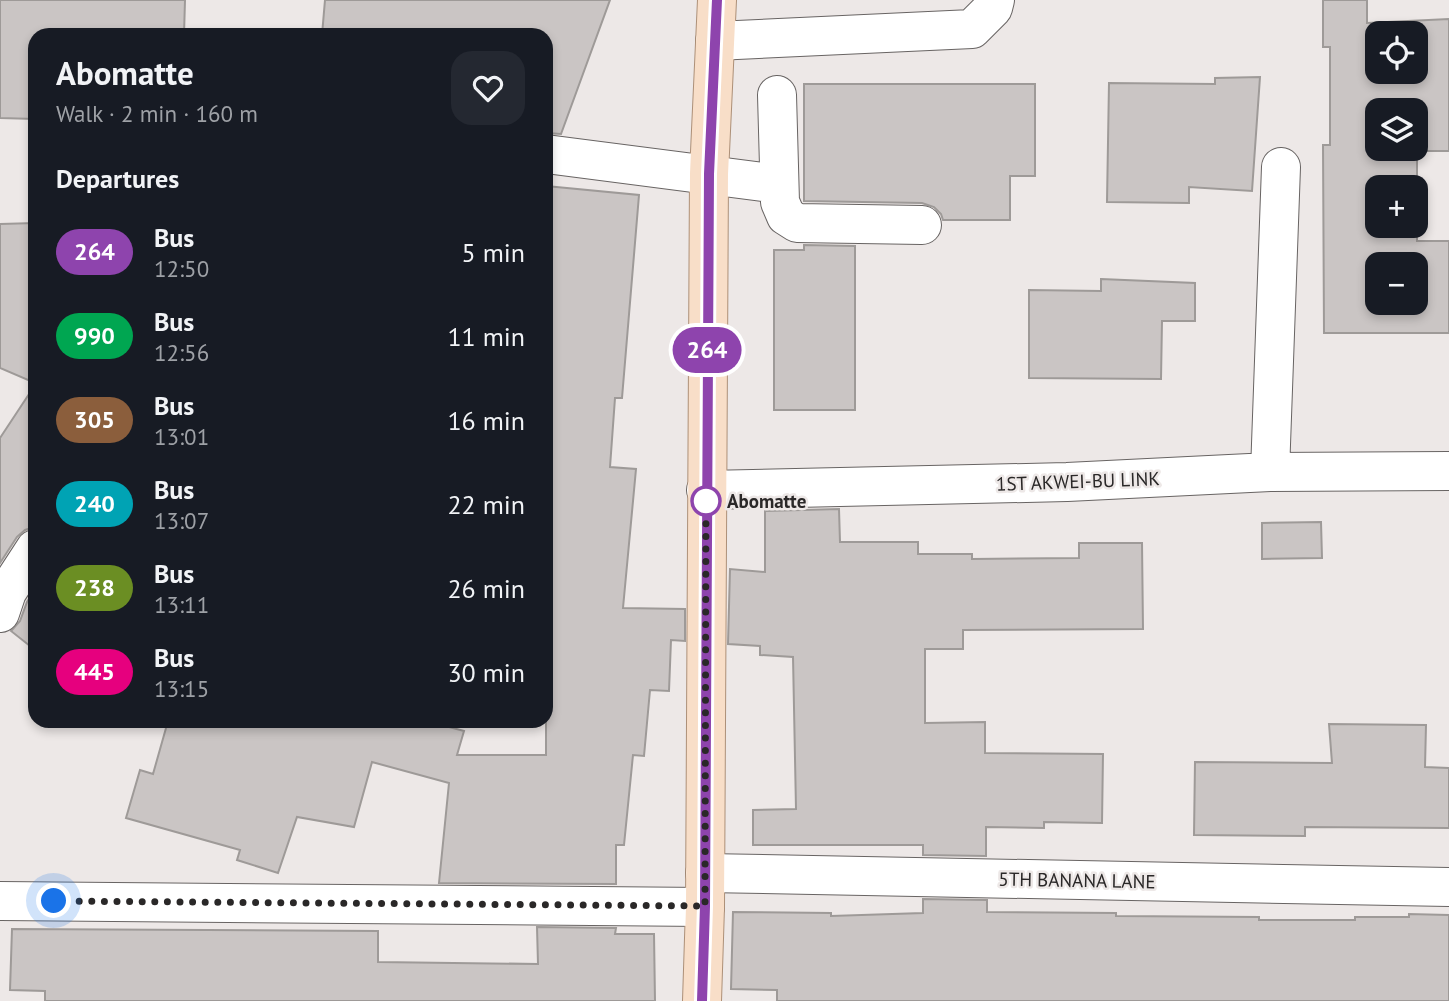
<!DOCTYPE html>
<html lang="en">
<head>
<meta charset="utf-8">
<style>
  :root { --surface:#171b24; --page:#242831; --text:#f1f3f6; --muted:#9ea1a6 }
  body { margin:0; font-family:"PT Sans",sans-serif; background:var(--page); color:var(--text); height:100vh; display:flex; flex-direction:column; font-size:26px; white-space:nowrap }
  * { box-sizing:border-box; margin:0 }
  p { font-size:23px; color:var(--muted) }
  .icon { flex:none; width:38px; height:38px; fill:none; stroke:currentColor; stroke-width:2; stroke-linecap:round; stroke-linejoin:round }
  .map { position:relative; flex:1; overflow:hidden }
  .details { position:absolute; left:28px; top:28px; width:525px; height:700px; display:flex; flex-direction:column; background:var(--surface); border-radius:21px; box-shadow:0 4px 10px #0003 }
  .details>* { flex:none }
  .badge { padding:0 14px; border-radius:23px; font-size:24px; line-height:46px }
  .controls { position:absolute; left:1365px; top:21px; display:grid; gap:14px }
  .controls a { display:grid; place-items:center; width:63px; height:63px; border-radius:14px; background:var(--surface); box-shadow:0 4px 10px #0003; font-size:35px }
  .you { position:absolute; width:35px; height:35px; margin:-18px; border:5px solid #fff; border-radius:50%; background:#1a73e8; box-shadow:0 0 0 10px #1a73e833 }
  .map>.badge { position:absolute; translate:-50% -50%; box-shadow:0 0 0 4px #fff }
  h2 { padding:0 28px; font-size:26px; line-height:63px }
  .round { display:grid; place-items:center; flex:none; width:74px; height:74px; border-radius:21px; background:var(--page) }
  .overview { display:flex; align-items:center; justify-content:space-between; height:119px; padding:0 28px }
  h1 { font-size:33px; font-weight:600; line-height:52px }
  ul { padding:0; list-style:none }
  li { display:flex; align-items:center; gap:21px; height:84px; padding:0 28px }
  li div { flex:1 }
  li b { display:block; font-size:26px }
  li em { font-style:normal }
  li .badge { min-width:77px; font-weight:700; text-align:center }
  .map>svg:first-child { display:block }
</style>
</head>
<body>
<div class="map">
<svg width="1449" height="1001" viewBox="0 0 1449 1001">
  <rect width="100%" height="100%" fill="#ede8e7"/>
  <path fill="#cac5c4" stroke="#9e9a98" stroke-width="2" fill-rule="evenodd" d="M 0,0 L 185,0 L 184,35 L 35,35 L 35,119 L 0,118 Z
    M 325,0 L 610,0 L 561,134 L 546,133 L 546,35 L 322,35 Z
    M 1323,0 L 1367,0 L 1367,23 L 1449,19 L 1449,151 L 1417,151 L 1417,241 L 1449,241 L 1449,333 L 1324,333 L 1323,145 L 1330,145 L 1330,47 L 1323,47 ZM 1377,33 L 1416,33 L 1416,72 L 1377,72 ZM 1377,110 L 1416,110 L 1416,149 L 1377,149 ZM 1377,187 L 1416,187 L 1416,226 L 1377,226 ZM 1377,264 L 1416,264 L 1416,303 L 1377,303 Z
    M 1260,77 L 1252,191 L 1189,187 L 1189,203 L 1107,202 L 1109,83 L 1215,84 L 1215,78 Z
    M 804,84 L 1035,84 L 1035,176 L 1010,176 L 1010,220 L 943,220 L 941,214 L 934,207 L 922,203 L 804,201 Z
    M 546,186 L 639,195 L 622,398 L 615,398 L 610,467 L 636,469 L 623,608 L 685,609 L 685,641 L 671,640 L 669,691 L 650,690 L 644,756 L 633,755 L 624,845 L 616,845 L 616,884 L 439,883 L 449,783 L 372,762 L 354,827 L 297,817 L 278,873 L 237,860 L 240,850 L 126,818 L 140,770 L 153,774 L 168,721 L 427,721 L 464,731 L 457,755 L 546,755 Z
    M 35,223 L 35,383 L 0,368 L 0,224 Z
    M 804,245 L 855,246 L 855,410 L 774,410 L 774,250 L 804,250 Z
    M 1101,279 L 1195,283 L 1195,321 L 1162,321 L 1161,379 L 1029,378 L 1029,290 L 1101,291 Z
    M 35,385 L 35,527 L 25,530 L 17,537 L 0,563 L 0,438 Z
    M 839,509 L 840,542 L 918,542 L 918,554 L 972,554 L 972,559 L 1079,558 L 1079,543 L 1142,543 L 1143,629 L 963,630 L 963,649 L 925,649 L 925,723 L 985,722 L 985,753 L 1103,754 L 1102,823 L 1044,822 L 1044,828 L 986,827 L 986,856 L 923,855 L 923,845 L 753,845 L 753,810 L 796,809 L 793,657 L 760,655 L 760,646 L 728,644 L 730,569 L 765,572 L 765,511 Z
    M 1321,522 L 1322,558 L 1262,559 L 1262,523 Z
    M 35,589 L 35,650 L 11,631 L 20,621 L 27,602 Z
    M 1329,724 L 1426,725 L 1425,767 L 1449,768 L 1449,828 L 1305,827 L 1305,836 L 1194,835 L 1195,762 L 1332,763 Z
    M 923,899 L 987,900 L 987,912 L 1116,913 L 1116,916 L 1259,917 L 1259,920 L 1355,920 L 1355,917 L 1409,917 L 1409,914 L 1449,915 L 1449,1001 L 777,1001 L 777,990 L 731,989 L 733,912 L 831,913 L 831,916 L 923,913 Z
    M 537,927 L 616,928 L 615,934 L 654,934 L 655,1001 L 45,1001 L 45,991 L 10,990 L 12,929 L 378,931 L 378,962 L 538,964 Z"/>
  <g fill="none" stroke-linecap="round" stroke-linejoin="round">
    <defs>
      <path id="minor" d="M 715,41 L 972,29 L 993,8 L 995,0
        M 777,95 L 780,202 L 786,216 L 797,223 L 922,225
        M 546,154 L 779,184
        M 1270,472 L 1281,167
        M 706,490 L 1067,482 L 1270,472 L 1449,471
        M 0,613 L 7,592 L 35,549
        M 705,873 L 1449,887
        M 0,901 L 705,907"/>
      <path id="major" d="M 702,1001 L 705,907 L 709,174 L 717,0"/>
    </defs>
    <use href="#minor" stroke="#686463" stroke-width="40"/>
    <use href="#major" stroke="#ad9078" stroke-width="40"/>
    <use href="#minor" stroke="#fff" stroke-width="38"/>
    <use href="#major" stroke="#f8dec8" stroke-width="38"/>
  </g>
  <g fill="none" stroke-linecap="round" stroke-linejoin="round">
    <defs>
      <path id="line" d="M 702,1001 L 705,906 L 709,174 L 717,0"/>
    </defs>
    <use href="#line" stroke="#fff" stroke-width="16"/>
    <use href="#line" stroke="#8e44ad" stroke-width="10"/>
    <path stroke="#2a2828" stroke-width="7" stroke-dasharray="0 12.6" d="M 54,901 L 705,906 L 706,490 L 706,501"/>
  </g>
  <circle fill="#fff" stroke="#8e44ad" stroke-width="3.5" cx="706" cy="501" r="14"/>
  <g text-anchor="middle" stroke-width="5" stroke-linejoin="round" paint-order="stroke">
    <g font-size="19" fill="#2a2828" stroke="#ede8e7">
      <text transform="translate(1078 481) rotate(-2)" y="7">1ST AKWEI-BU LINK</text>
      <text transform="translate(1077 880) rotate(1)" y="7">5TH BANANA LANE</text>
    </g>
    <g font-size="19" font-weight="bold" fill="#2a2828" stroke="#ede8e7" text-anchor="start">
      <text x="727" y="508">Abomatte</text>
    </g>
  </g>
</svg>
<div class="controls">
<a><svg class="icon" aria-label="locate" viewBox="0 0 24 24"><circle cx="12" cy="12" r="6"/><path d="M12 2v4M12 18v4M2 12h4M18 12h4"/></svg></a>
<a><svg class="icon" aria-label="layers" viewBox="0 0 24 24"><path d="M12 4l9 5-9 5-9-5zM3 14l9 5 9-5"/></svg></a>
<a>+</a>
<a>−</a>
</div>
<div class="you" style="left:54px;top:901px"></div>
<b class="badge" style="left:707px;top:350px;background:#8e44ad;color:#fff">264</b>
<section class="details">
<div class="overview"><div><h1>Abomatte</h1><p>Walk · 2 min · 160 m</p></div><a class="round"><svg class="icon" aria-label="heart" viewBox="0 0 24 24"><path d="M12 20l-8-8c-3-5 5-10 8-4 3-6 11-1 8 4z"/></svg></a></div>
<h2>Departures</h2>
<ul>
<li><span class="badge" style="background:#8e44ad;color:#fff">264</span><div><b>Bus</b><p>12:50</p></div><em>5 min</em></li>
<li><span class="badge" style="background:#00a651;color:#fff">990</span><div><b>Bus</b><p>12:56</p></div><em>11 min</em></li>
<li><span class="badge" style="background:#8b5e3c;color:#fff">305</span><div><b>Bus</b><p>13:01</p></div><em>16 min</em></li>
<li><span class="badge" style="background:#00a3b4;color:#fff">240</span><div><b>Bus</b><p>13:07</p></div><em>22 min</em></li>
<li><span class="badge" style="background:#6b8e23;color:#fff">238</span><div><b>Bus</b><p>13:11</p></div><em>26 min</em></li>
<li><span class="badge" style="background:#e6007e;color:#fff">445</span><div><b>Bus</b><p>13:15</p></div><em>30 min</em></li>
</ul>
</section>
</div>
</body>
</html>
